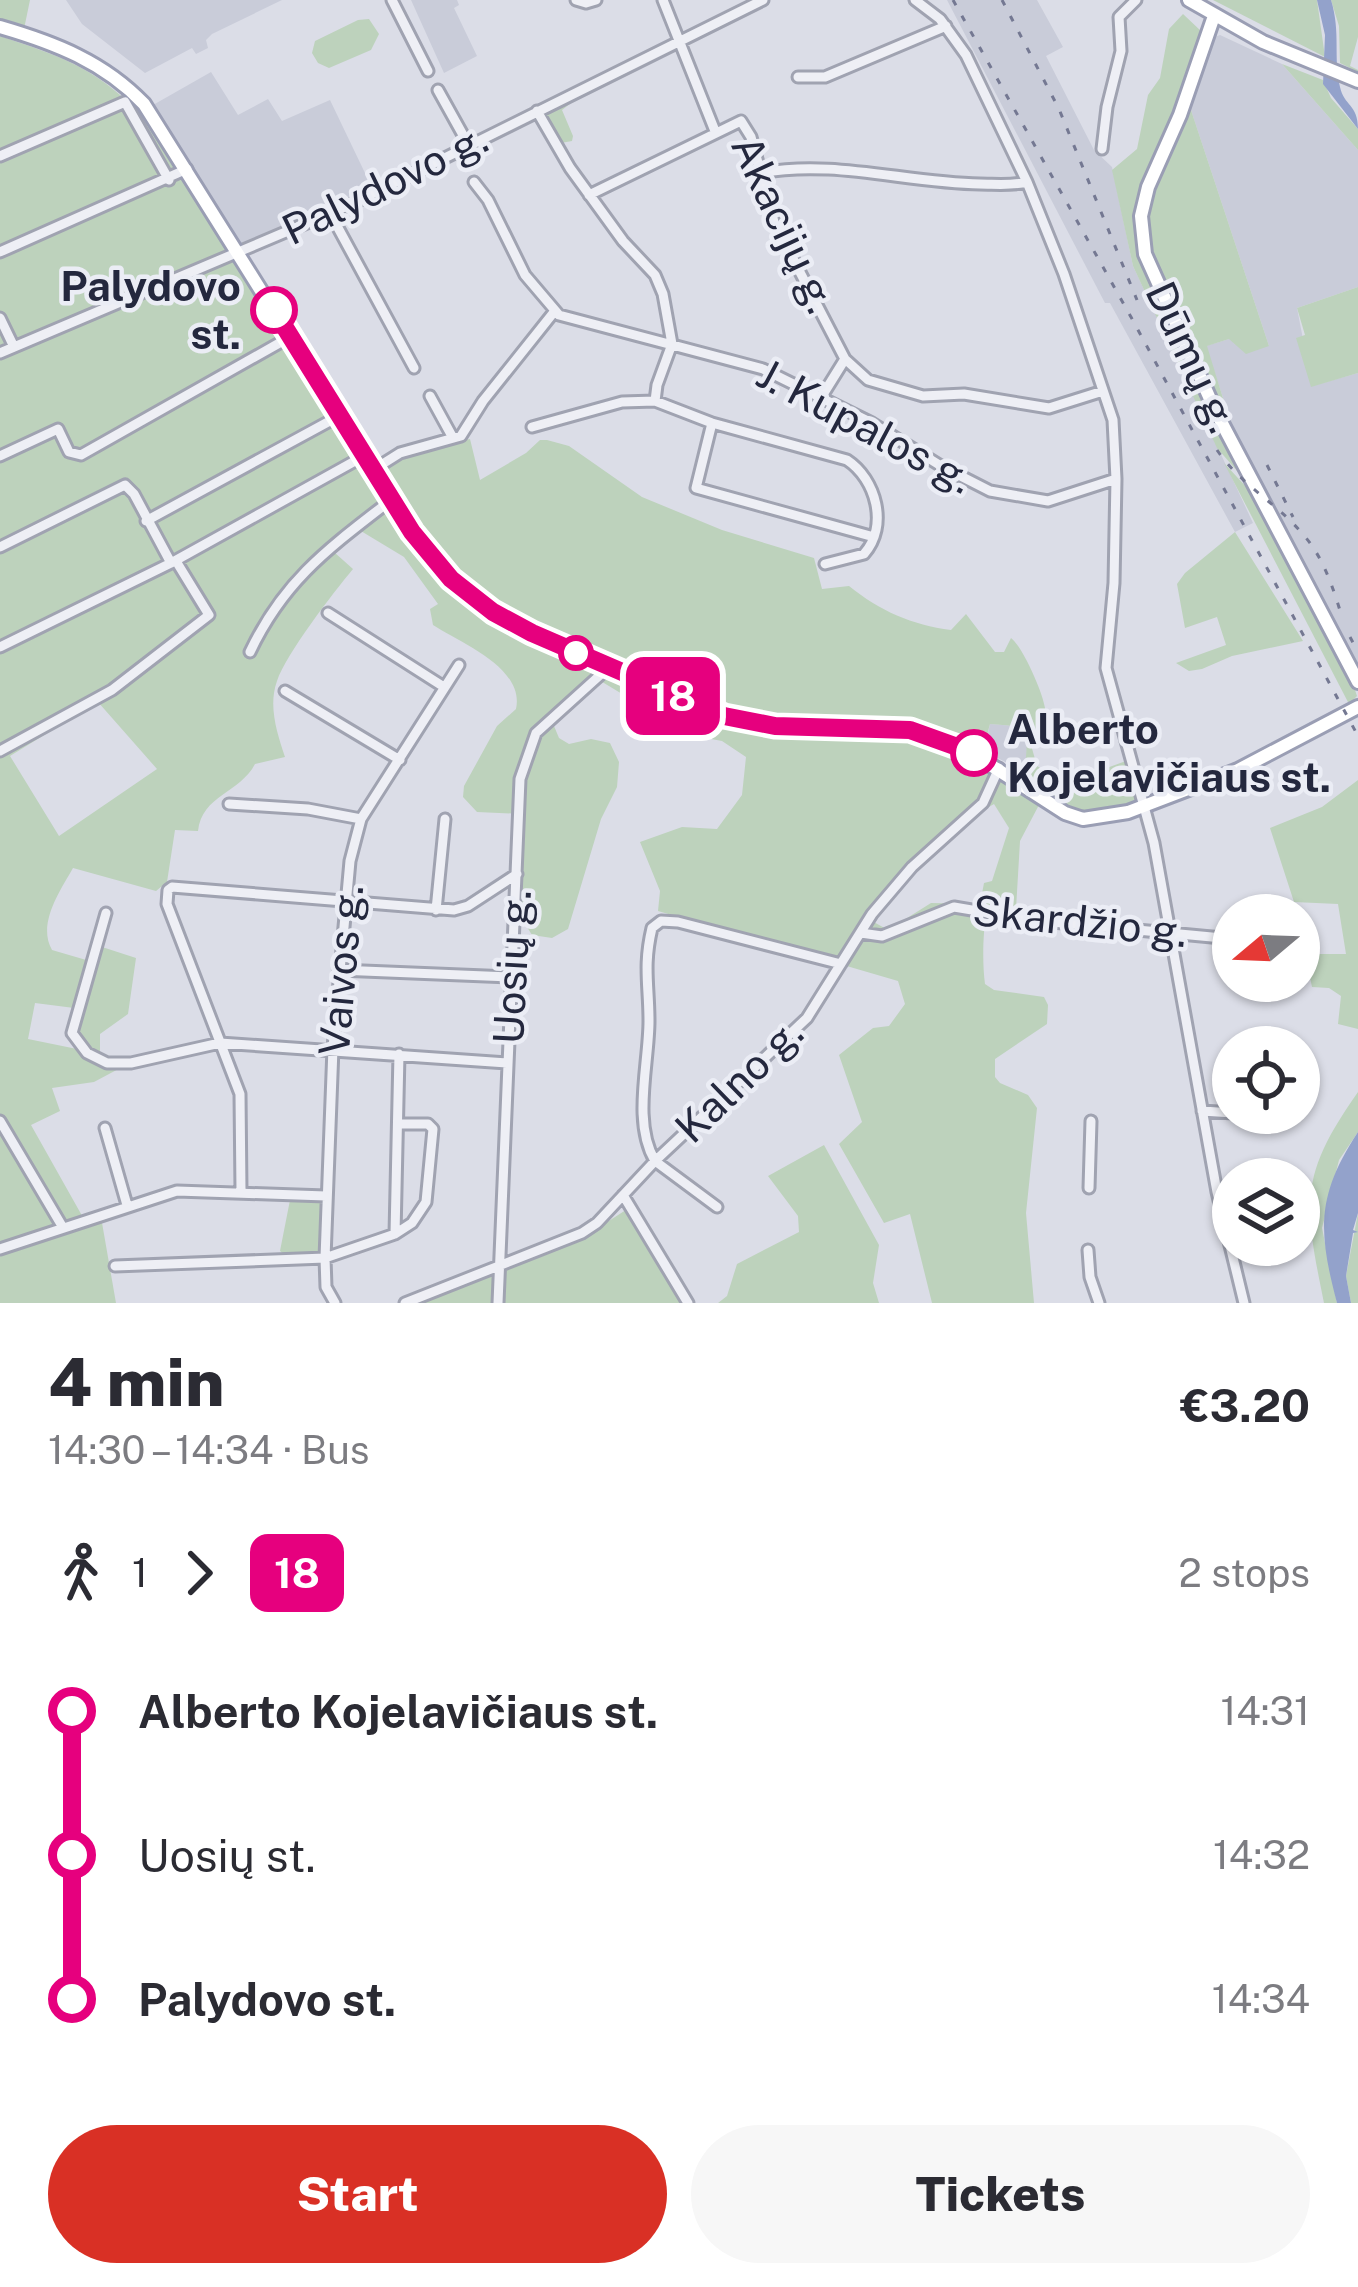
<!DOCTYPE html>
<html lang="en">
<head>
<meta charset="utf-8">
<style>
  :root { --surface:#fff; --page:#f7f7f7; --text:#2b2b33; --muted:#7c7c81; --accent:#d93025 }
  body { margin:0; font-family:"Public Sans",sans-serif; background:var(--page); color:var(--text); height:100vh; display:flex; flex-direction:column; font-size:45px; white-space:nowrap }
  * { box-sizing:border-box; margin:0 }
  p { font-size:39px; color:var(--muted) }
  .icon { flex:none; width:66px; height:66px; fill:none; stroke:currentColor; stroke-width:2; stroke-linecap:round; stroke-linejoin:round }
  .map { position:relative; height:1303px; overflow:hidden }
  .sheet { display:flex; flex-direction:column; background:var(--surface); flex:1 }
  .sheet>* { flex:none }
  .badge { padding:0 24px; border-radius:18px; font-size:42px; line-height:78px }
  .needle { width:78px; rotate:251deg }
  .buttons { position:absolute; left:1212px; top:894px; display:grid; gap:24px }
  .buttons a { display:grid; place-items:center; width:108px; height:108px; border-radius:50%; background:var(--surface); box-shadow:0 3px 9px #0004; font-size:60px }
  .map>.badge { position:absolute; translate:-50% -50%; box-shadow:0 0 0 6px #fff }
  .legs { display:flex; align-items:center; gap:18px; height:132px; padding:0 48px; font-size:39px }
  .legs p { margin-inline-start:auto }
  .head { display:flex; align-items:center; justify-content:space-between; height:204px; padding:0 48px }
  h1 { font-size:66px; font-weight:800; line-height:90px }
  .cta { display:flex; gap:24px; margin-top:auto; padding:24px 48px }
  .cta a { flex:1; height:138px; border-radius:72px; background:var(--accent); color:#fff; font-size:48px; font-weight:800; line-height:138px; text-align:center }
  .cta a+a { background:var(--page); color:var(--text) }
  ul { padding:0 48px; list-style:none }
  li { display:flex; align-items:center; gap:42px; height:144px; font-size:45px }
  li i { display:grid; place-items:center; width:18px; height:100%; margin:0 15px; background:currentColor }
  li i::after { content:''; width:30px; height:30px; margin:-15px; border:9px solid; border-radius:50%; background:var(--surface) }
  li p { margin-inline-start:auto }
  li:first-child i { background:linear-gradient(#0000 50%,currentColor 0) }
  li:last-child i { background:linear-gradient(currentColor 50%,#0000 0) }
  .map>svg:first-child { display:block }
</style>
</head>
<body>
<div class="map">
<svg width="1358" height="1303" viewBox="0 0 1358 1303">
  <rect width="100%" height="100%" fill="#dbdde7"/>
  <path fill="#c9ccd9" d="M 66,0 L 282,0 L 212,34 L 206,40 L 208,48 L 196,54 L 192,48 L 145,73 L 82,24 Z
    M 411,0 L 457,0 L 459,5 L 454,8 L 477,56 L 444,73 Z
    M 947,0 L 1037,0 L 1063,47 L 1046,56 L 1094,150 L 1112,167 L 1133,266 L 1253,523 L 1235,532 L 1110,303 L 1105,303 Z
    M 1220,35 L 1282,64 L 1358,150 L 1358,287 L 1297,308 L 1312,386 L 1358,373 L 1358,669 L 1220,410 L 1226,407 L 1206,346 L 1229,339 L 1269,346 L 1190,107 L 1212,38 Z
    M 211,72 L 238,115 L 268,99 L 282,121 L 330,100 L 376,196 L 246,256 L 153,105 Z
    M 990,724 L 1029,727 L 1025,772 L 984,751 Z"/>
  <path fill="#bdd2bc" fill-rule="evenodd" d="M 0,0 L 30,0 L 24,29 L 0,22 Z
    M 1213,0 L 1317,0 L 1325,57 Z
    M 1331,0 L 1358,0 L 1358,37 L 1350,66 L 1358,70 L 1358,72 L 1340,63 L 1339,26 Z
    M 1183,14 L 1202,32 L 1137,209 L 1142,259 L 1245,480 L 1217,448 L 1133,266 L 1112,170 L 1137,149 L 1148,95 L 1160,78 L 1169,29 Z
    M 369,19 L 379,34 L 371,50 L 329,68 L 318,63 L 312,53 L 315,41 L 358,20 Z
    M 0,36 C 65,58 95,67 143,117 L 420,551 L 444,581 L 504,625 L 715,716 L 917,736 L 959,750 L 1040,803 L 1020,841 L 1016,909 L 987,909 C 983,931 982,961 985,984 L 994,990 L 1044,997 L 1048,1005 L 1047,1024 L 995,1059 L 995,1077 L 1000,1083 L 1028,1095 L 1037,1108 L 1026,1213 L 1034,1303 L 932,1303 L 910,1214 L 884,1223 L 839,1144 L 862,1122 L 839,1055 L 873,1028 L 889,1026 L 905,1004 L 898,981 L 658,911 L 660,891 L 640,842 L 682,827 L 717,829 L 742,795 L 746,757 L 722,741 L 690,735 L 594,677 L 549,714 L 559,738 L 569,744 L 591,739 L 610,743 L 619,762 L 617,787 L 601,819 L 568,929 L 552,938 L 532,935 L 522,919 L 524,814 L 477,812 L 463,797 L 464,786 L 497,726 L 516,709 C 525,668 461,643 433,625 L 430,609 L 438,604 L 404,557 L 351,525 L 325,544 L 353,569 C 333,593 286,654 277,681 C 268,706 277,733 285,757 L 255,764 C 240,793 202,795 198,831 L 175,830 L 167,882 L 156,891 L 73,868 C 60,891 37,924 52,950 L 93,962 L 99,946 L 136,958 L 128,1014 L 100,1034 L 100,1063 L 124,1066 L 94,1082 L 52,1088 L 60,1111 L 31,1125 L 85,1221 L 101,1217 L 116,1303 L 0,1303 ZM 98,702 L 157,769 L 59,836 L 10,756 ZM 994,804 L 1009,828 L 992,881 L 984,883 L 980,904 L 931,903 L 888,930 L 872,921 C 907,879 945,830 994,804 ZM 35,1003 L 82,1009 L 77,1049 L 28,1039 Z
    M 1282,64 L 1323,80 L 1331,98 L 1358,129 L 1358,150 Z
    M 580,96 L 562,110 L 573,136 L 572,141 L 561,143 L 543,112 Z
    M 1190,107 L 1269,346 L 1246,354 L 1229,339 L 1207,346 L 1226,408 L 1220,410 C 1197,358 1142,265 1149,210 C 1154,174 1175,140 1190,107 Z
    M 1358,287 L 1358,373 L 1311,387 L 1296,338 L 1305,335 L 1297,308 Z
    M 470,439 L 480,480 L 526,453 L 540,440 L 547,440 L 569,446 L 642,497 L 722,530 L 814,558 L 822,589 L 849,586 C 880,611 912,625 951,630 L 966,614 L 995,652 L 1004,652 L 1011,638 C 1023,647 1043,693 1045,708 C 1047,721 1035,733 1031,745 L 1037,766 C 1067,785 1095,772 1126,761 L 1137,801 C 1070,824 1060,805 1006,767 L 1025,771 L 1028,727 L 990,724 L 984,746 L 907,722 L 782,721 L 737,714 L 539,631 L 492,606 L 451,572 L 417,532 L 378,469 L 413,450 Z
    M 1224,463 L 1250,491 L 1355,690 L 1357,696 L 1349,704 Z
    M 1235,532 L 1303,641 L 1232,656 L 1202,669 L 1189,671 L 1176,663 L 1226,645 L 1217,617 L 1185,628 L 1177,584 L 1185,573 Z
    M 1358,780 L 1358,1029 L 1338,1024 L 1341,996 L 1329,988 L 1312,987 L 1305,954 L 1346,954 L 1338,904 L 1294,902 L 1270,828 L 1322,807 Z
    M 1358,1092 L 1358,1132 L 1339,1160 L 1322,1228 L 1337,1303 L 1324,1303 C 1304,1204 1298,1177 1358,1092 Z
    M 824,1145 L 879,1245 L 873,1283 L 879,1303 L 718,1303 L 727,1296 L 737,1264 L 799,1232 L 798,1216 L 768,1176 Z
    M 296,1197 L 321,1202 L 319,1254 L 286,1256 L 280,1251 L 290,1200 Z
    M 632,1206 L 691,1303 L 408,1303 L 598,1228 Z
    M 1358,1213 L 1358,1303 L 1351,1303 L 1346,1276 Z"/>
  <path fill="#93a2cb" d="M 1317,0 L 1331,0 C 1341,33 1333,57 1340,87 C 1344,106 1358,104 1358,129 L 1323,84 L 1325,35 Z
    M 1358,1132 L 1358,1213 L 1353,1230 L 1358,1232 L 1353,1233 L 1346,1276 L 1351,1303 L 1337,1303 C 1318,1231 1316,1196 1358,1132 Z"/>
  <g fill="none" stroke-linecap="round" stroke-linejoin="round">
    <defs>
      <path id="minor" d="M 392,0 L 428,71
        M 576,0 L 586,3 L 596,0
        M 663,0 L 715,131
        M 915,0 L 940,19 L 966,55 L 1027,182 L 1064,274 L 1113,420 L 1116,479 L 1114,583 L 1106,668 L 1154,843 L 1217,1192 L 1244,1303
        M 798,77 L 825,77 L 946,26
        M 438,90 L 468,144
        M 537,111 L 570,168 L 623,241 L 655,275 L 663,294 L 672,344 L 657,385 L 655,401
        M 1102,149 L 1107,107 L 1121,51 L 1119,17 L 1136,0
        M 0,156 L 125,102 L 169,180
        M 760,173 C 834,159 906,183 980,184 C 995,184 1012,186 1027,182
        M 474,182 L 488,200 L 525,275 L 559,315 L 763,369 L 872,423 L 941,466 L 990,491 L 1048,501 L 1116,479
        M 589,195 L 741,121 L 751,137 L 774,222 L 845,359 L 868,380 L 923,396 L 964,394 L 1049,408 L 1103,391
        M 330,213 L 414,368
        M 0,252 L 187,169
        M 0,318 L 14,347
        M 0,353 L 354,203 L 763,0
        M 430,396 L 453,438
        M 822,396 L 845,359
        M 712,423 L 696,488 L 874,537
        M 532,427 L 622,402 L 655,401 L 712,423 L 847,460 C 876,479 889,526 864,554 L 825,564
        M 0,456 L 58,429 L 69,452 L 81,455 L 290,337
        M 373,470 L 400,453 L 461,436 L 483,401 L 554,312
        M 146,521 L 339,416
        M 0,547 L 125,485 L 134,494 L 171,563
        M 328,613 L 444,687
        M 0,647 L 171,563 L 364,456
        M 250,652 C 284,580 329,548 391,500
        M 285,691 L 400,760
        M 0,751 L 112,690 L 209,615 L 176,561
        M 229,804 L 308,809 L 361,819
        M 436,910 L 445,819
        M 106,913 L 72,1033 L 87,1053 L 107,1063 L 131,1063 L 220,1043 L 507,1063
        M 861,933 L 882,936 L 954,907 L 1031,920 L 1233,939
        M 339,970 L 512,977
        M 1299,1080 L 1312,1080
        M 1202,1111 L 1280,1116 L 1281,1113
        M 0,1121 L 62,1226
        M 105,1128 L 127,1205
        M 1089,1188 L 1091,1121
        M 241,1191 L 240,1094 L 167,904 L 168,890 L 172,887 L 454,910 L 468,906 L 517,874
        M 623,1195 L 688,1303
        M 717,1207 L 655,1161 C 632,1122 649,1064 649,1021 C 649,985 643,966 652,928 L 661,921 L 678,922 L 841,964
        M 395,1234 L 399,1054
        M 0,1249 L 177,1191 L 326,1196
        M 1088,1250 L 1090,1277 L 1099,1303
        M 115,1266 L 325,1258 L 395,1234 L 412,1223 L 426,1202 L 433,1129 L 428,1124 L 398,1124
        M 335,1303 L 326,1287 L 325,1258 L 333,1048 L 350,861 L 361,819 L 459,665
        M 405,1303 L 582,1233 L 597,1223 L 655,1161 L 807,1018 L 872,914 L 912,867 L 983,803 L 999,768
        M 498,1303 L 520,779 L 536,733 L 609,667"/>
      <path id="major" d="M 1189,0 L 1263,42 L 1358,81
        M 1214,16 L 1180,115 L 1148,187 L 1141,216 L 1145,254 L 1215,410 L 1358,682
        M 0,27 C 55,43 104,62 144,104 L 412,532 L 451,579 L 493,612 L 532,633 L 691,703 L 724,716 L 775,726 L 893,728 L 927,734 L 964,748 L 1065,813 L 1083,819 L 1128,812 L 1238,770 L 1358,707"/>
    </defs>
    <use href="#minor" stroke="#a0a3b1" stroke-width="15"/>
    <use href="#major" stroke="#9a9eb4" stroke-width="18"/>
    <use href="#minor" stroke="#eeeff5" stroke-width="9"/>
    <use href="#major" stroke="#fff" stroke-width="12"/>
    <path stroke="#747892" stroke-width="3" stroke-dasharray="6 12" stroke-linecap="butt" d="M 953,0 L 1131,317 L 1358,736
      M 1002,0 L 1059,109 L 1137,300
      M 1217,450 C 1240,484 1275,502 1301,532 C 1324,557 1333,588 1343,620
      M 1267,465 L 1293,517
      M 1350,637 L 1358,652"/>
  </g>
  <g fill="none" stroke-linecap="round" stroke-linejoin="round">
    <defs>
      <path id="line-1" d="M 274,310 L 412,532 L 451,579 L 493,612 L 532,633 L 724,716 L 775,726 L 910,730 L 974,753"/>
    </defs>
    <use href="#line-1" stroke="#fff" stroke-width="27"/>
    <use href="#line-1" stroke="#e6007e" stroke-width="18"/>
  </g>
  <g fill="#fff" stroke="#e6007e" stroke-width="6">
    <circle cx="274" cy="310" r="21"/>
    <circle cx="576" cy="653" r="15"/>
    <circle cx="974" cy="753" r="21"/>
  </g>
  <g text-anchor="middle" stroke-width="9" stroke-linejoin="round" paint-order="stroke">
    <g font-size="42" fill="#24283e" stroke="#ebedf5">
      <text transform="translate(385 184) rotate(-26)" y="15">Palydovo g.</text>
      <text transform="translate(784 224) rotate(65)" y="15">Akacijų g.</text>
      <text transform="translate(1192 357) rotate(65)" y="15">Dūmų g.</text>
      <text transform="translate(865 426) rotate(28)" y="15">J. Kupalos g.</text>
      <text transform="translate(1080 921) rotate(6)" y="15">Skardžio g.</text>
      <text transform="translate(512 967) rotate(-87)" y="15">Uosių g.</text>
      <text transform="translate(341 970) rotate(-85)" y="15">Vaivos g.</text>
      <text transform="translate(739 1080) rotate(-44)" y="15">Kalno g.</text>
    </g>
    <g font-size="42" font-weight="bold" fill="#24283e" stroke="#ebedf5" text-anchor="end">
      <text x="241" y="301">Palydovo<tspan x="241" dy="48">st.</tspan></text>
      <text x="1007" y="744" text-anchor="start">Alberto<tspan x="1007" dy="48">Kojelavičiaus st.</tspan></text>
    </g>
  </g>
</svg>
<div class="buttons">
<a><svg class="needle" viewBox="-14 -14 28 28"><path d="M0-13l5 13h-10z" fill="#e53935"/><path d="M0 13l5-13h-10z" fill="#7c7c81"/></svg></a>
<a><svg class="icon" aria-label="locate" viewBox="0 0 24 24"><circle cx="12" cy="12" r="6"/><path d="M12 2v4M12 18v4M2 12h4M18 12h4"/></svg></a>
<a><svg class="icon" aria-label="layers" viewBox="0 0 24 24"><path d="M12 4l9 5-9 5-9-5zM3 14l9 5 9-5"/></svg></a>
</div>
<b class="badge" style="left:673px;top:696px;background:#e6007e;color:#fff">18</b>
</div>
<section class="sheet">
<div class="head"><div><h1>4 min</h1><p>14:30 – 14:34 · Bus</p></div><b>€3.20</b></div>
<div class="legs"><svg class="icon" aria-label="walk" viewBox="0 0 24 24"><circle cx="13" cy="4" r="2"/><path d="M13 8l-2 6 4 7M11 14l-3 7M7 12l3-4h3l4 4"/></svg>1<svg class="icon" aria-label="forward" viewBox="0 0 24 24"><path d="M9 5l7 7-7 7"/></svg><b class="badge" style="background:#e6007e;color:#fff">18</b><p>2 stops</p></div>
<ul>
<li><i style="color:#e6007e"></i><b>Alberto Kojelavičiaus st.</b><p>14:31</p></li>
<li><i style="color:#e6007e"></i><span>Uosių st.</span><p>14:32</p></li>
<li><i style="color:#e6007e"></i><b>Palydovo st.</b><p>14:34</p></li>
</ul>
<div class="cta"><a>Start</a><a>Tickets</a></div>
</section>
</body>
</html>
